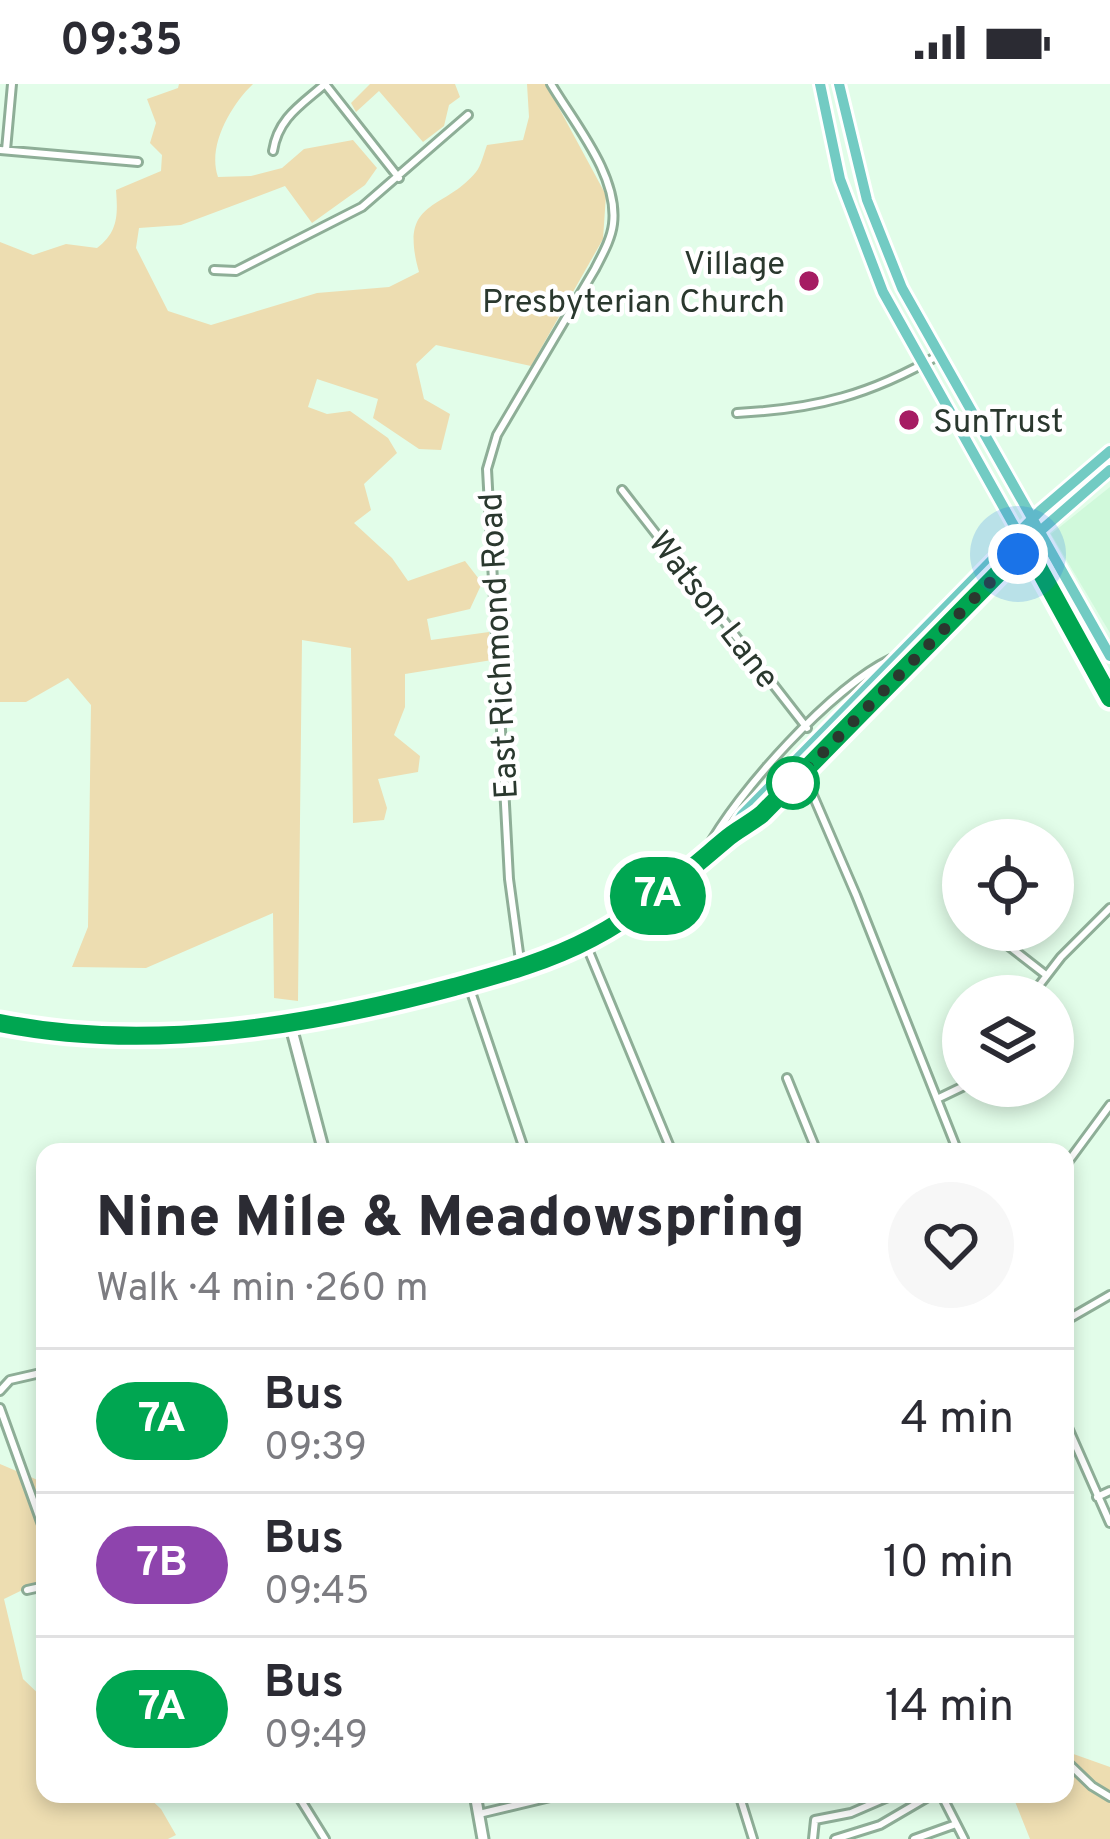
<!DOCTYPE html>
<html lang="en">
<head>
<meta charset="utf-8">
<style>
  :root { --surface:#fff; --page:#f7f7f7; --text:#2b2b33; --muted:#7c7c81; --line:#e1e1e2 }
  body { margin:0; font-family:Overpass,sans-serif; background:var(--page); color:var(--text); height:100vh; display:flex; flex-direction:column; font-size:45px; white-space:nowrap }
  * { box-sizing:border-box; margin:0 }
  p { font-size:39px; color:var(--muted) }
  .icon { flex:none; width:66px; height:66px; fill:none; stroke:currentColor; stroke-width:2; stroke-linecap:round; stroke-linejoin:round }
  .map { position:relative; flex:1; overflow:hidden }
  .side { position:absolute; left:36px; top:1059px; width:1038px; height:660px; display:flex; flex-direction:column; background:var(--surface); border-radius:24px; box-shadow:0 6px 18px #0003 }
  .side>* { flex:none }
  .badge { padding:0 24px; border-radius:39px; font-size:42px; line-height:78px }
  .controls { position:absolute; left:942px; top:735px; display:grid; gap:24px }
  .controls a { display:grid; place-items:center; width:132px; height:132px; border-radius:50%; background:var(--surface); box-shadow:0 6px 18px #0003; font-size:60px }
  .you { position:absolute; width:60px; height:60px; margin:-30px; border:9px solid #fff; border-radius:50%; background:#1a73e8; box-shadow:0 0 0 18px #1a73e833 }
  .map>.badge { position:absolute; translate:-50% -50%; box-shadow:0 0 0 6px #fff }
  .round { display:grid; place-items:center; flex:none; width:126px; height:126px; border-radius:63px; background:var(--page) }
  .overview { display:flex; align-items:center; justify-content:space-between; height:204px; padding:0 60px }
  h1 { font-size:57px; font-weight:800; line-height:90px }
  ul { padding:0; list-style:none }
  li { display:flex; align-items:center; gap:36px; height:144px; padding:0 60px; border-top:3px solid var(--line) }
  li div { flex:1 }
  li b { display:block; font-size:45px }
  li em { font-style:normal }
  li .badge { min-width:132px; font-weight:700; text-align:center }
  .status { display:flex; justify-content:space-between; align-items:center; height:84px; padding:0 60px; background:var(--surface); direction:ltr }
  .status svg { height:33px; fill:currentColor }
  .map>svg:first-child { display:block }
</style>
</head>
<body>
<div class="status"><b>09:35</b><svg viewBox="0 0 49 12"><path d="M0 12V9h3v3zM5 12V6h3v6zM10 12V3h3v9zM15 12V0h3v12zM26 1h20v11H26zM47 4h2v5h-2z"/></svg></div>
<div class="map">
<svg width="1110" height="1755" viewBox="0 0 1110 1755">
  <rect width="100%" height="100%" fill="#e2fde9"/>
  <path fill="#d0f9db" d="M 1110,403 L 1110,549 L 1051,450 Z"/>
  <path fill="#edddb1" d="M 179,0 L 253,0 C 231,21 207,62 218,93 L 251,92 L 282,84 L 304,65 L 353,56 L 377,84 L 365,101 L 312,139 L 285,102 L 181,141 L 139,144 L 136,164 L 168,227 L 211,241 L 317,209 L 389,203 L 419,188 C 398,114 443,128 476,88 C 481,82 484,69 487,61 L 523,56 L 529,33 L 527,0 L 546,0 L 606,111 L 603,155 L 531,282 L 436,261 L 416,280 L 424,315 L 450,330 L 441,366 L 419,365 L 373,334 L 378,315 L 317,295 L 308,323 L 327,330 L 350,327 L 388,354 L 397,369 L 364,400 L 371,426 L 354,439 L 392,474 L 408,497 L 465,477 L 482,499 L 470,525 L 427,535 L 431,556 L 489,548 L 492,576 L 405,590 L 405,623 L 394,651 L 420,672 L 418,688 L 378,695 L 387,724 L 384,736 L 353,739 L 351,564 L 302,556 L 298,917 L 274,914 L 273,829 L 146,884 L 72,883 L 88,843 L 91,621 L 68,594 L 26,618 L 0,618 L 0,158 L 33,171 L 66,160 L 97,164 C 118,148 118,131 116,106 L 161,87 L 162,71 L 150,59 L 156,39 L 147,15 L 178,4 Z
    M 370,0 L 455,0 L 460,13 L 449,21 L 444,42 L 423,58 L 379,7 L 356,28 L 351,19 Z
    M 0,1380 L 40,1397 L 45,1419 L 45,1495 L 4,1515 L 23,1595 L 45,1616 L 45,1710 L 145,1710 L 161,1725 L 176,1751 L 168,1755 L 0,1755 Z
    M 1065,1667 L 1110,1683 L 1110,1755 L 1030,1755 L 1012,1710 L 1065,1710 Z"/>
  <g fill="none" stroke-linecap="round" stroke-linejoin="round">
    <defs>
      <path id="street" d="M 325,0 L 399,94
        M 0,66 L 138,78
        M 6,66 L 12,0
        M 273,67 C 278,34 301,21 325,0
        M 214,186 L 236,187 L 362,123 L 468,31
        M 737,329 C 816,325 870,311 939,271
        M 622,406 L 807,644
        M 803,688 L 856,811 L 958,1068
        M 706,767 C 737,708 831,604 891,575
        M 1001,856 L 1046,891
        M 585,858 L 672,1068
        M 521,884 L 509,795 L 487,385 L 497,351 L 595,185 C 602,171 611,156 613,140 C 619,92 574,39 551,0
        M 468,899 L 525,1068
        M 1031,912 L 1061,873 L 1110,824
        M 787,994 L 817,1068
        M 937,1015 L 964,1002
        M 1065,1082 L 1110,1021
        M 1065,1237 L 1110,1211
        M 0,1307 L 10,1296 L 45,1288
        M 0,1324 L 45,1449
        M 1065,1337 L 1110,1439
        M 1097,1413 L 1110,1407
        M 27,1506 L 45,1502
        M 1065,1676 L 1092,1702 L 1110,1713
        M 297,1710 L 325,1755
        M 739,1710 L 753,1755
        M 941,1710 L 964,1755
        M 188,1712 L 191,1710
        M 479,1730 L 563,1710
        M 813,1755 L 815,1736 L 851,1729 L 895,1710
        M 835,1755 L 880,1741 L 933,1710
        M 914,1755 L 956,1740"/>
      <path id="secondary" d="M 290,939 L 324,1068
        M 475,1710 L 483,1755"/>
      <path id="primary" d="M 820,0 L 840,95 L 883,208 L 1110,613
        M 839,0 L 867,116 L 902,204 L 1110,572
        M 730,750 L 742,731 L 1041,426 L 1110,367
        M 0,939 C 146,968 302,944 444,905 C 495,892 545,879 592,855 C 652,823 697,772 754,737 L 1039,448 L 1110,386"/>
    </defs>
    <use href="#street" stroke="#8eae97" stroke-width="12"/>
    <use href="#secondary" stroke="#8eae97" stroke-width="15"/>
    <use href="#primary" stroke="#fff" stroke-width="16"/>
    <use href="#street" stroke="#fff" stroke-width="6"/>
    <use href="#secondary" stroke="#fff" stroke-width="9"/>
    <use href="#primary" stroke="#72cbc3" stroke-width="10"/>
  </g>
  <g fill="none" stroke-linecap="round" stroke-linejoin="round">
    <defs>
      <path id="line" d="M 0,939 C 150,969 309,942 454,903 C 501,890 549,877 592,854 C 642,828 682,792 725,756 C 736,746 750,740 762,730 L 1026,461 L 1110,614"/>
    </defs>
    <use href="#line" stroke="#fff" stroke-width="27"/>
    <use href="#line" stroke="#00a651" stroke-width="18"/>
    <path stroke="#2a382e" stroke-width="12" stroke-dasharray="0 21.6" d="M 793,699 L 1018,470"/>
  </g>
  <g fill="#a61c63" stroke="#fff" stroke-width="4.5">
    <circle cx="809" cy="197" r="12"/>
    <circle cx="909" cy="336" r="12"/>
  </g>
  <circle fill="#fff" stroke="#00a651" stroke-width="6" cx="793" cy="699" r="24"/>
  <g text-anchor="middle" stroke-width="9" stroke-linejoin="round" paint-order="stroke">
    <g font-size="33" fill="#2a382e" stroke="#fff" text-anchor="end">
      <text x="785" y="190">Village<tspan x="785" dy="38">Presbyterian Church</tspan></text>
      <text x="933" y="348" text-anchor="start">SunTrust</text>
    </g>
    <g font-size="33" fill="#2a382e" stroke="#fff">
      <text transform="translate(715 525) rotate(52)" y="12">Watson Lane</text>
      <text transform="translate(497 562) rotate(-93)" y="12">East Richmond Road</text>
    </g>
  </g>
</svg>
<div class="controls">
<a><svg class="icon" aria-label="locate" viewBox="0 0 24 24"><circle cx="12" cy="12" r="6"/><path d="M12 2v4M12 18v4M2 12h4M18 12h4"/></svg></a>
<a><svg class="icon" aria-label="layers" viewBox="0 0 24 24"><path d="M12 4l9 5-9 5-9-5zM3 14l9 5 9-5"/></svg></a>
</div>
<div class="you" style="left:1018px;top:470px"></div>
<b class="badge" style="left:658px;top:812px;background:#00a651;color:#fff">7A</b>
<section class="side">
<div class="overview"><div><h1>Nine Mile &amp; Meadowspring</h1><p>Walk · 4 min · 260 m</p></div><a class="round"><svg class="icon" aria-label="heart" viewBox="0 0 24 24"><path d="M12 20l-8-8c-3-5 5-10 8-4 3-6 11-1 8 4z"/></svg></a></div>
<ul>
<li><span class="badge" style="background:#00a651;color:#fff">7A</span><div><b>Bus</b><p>09:39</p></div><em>4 min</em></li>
<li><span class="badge" style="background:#8e44ad;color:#fff">7B</span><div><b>Bus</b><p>09:45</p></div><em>10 min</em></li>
<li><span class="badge" style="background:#00a651;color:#fff">7A</span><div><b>Bus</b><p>09:49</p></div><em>14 min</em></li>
</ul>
</section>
</div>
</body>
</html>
